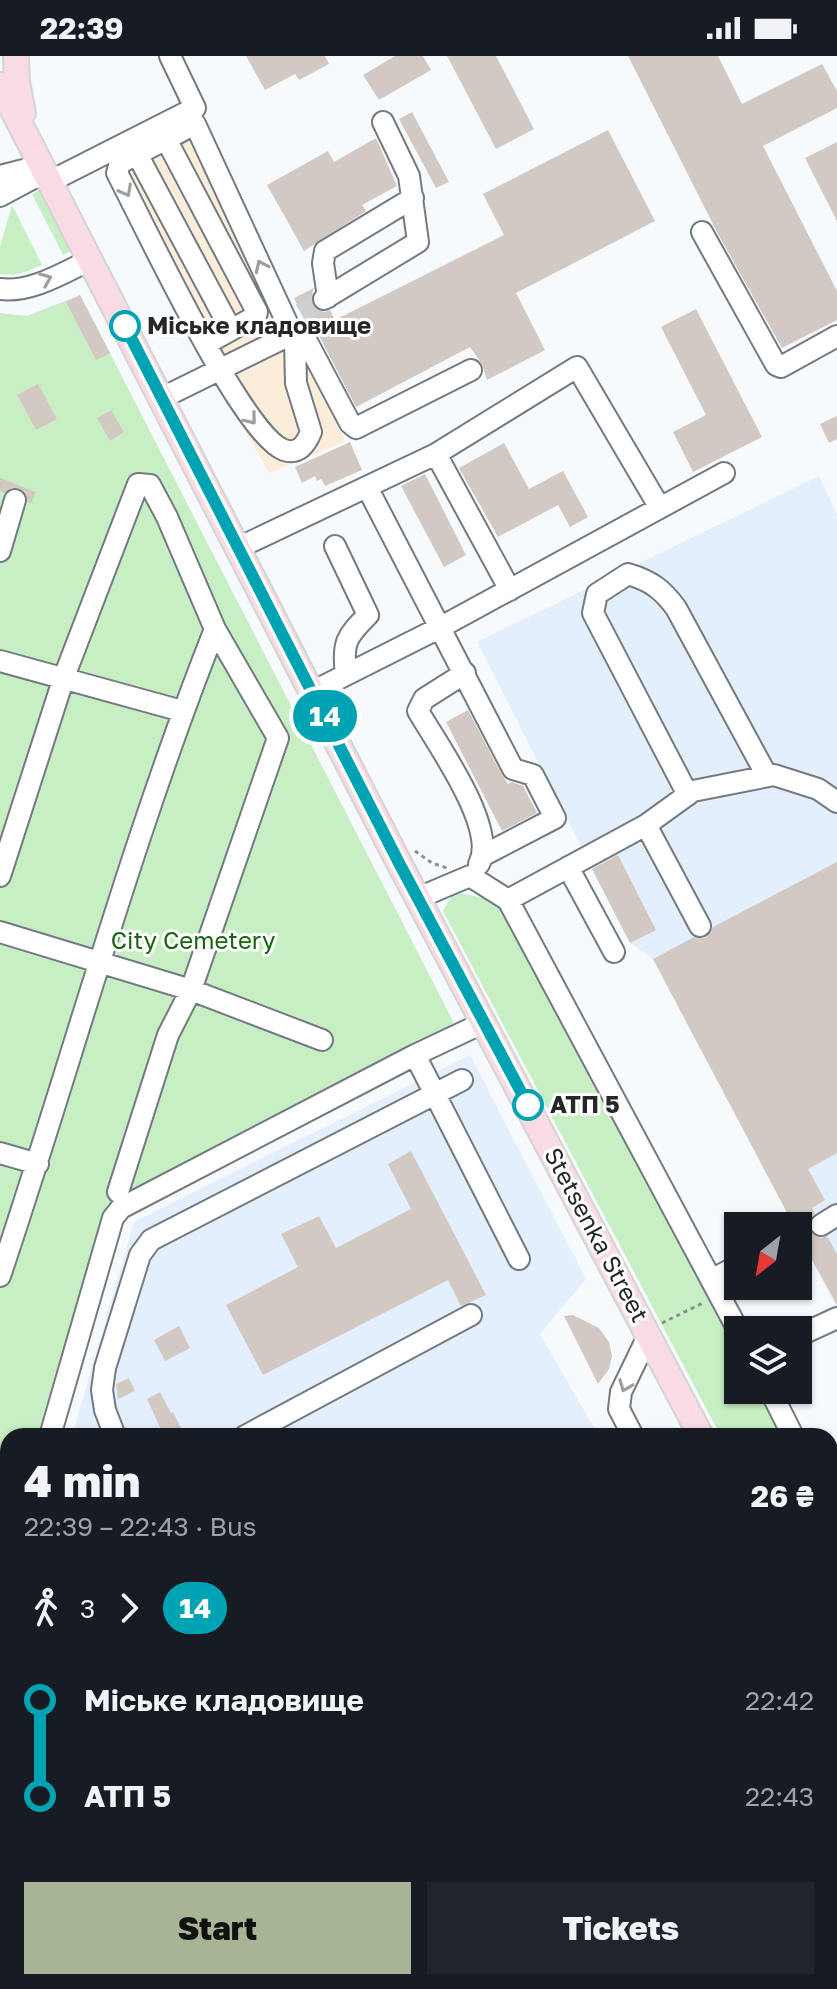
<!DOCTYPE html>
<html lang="en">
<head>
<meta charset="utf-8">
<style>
  :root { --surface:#171b24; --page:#20242c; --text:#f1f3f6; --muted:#9ea1a6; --accent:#a8b595 }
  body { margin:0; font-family:"Golos Text",sans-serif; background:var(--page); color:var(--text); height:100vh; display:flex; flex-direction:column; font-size:30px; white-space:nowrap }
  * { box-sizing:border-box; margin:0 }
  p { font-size:26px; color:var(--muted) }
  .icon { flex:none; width:44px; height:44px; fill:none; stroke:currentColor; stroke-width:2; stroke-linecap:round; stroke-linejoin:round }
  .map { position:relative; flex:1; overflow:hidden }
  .sheet { position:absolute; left:0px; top:1372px; width:838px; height:562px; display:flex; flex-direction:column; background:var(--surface); border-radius:24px 24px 0 0; box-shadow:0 2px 6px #0004 }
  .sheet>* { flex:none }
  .badge { padding:0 16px; border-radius:26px; font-size:28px; line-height:52px }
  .needle { width:52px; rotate:211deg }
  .tools { position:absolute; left:724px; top:1156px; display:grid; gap:16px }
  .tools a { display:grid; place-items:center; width:88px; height:88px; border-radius:0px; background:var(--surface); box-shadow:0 2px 6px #0004; font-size:40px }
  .map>.badge { position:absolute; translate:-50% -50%; box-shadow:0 0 0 4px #fff }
  .legs { display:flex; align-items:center; gap:12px; height:88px; padding:0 24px; font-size:26px }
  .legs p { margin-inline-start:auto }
  .head { display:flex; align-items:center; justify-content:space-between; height:136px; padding:0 24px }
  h1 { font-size:44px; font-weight:800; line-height:60px }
  .action { display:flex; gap:16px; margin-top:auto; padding:16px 24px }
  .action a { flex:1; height:92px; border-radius:0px; background:var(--accent); color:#111; font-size:32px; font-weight:800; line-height:92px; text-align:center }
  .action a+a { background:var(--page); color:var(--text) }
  ul { padding:0 24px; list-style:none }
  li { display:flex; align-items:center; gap:28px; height:96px; font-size:30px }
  li i { display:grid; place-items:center; width:12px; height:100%; margin:0 10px; background:currentColor }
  li i::after { content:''; width:20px; height:20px; margin:-10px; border:6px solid; border-radius:50%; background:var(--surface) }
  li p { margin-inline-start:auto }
  li:first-child i { background:linear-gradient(#0000 50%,currentColor 0) }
  li:last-child i { background:linear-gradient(currentColor 50%,#0000 0) }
  .status { display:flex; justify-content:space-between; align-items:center; height:56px; padding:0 40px; background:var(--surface); direction:ltr }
  .status svg { height:22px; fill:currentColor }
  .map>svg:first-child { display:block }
</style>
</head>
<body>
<div class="status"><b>22:39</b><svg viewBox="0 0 49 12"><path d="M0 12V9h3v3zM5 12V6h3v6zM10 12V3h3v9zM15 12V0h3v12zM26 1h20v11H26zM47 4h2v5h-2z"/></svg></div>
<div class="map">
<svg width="837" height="1933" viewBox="0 0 837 1933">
  <rect width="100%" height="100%" fill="#f7fafd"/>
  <path fill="#e4effe" d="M 819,420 L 837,458 L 837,1252 L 798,1178 L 798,1170 L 794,1170 L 653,903 L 630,887 L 477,586 Z
    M 470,999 L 586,1223 L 540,1278 L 599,1380 L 72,1380 L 134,1166 Z
    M 8,1671 L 8,1778 L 0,1763 L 0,1694 Z
    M 18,1926 L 493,1926 L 496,1933 L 22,1933 Z"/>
  <path fill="#fcedda" d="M 200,62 L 302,283 L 345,386 L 269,417 L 217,326 L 107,112 Z"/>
  <path fill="#c8efc3" d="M 41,133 L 72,194 L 63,199 L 32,138 Z
    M 12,149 L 42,209 C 28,215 16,221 0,218 L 0,191 Z
    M 80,239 L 454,967 L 107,1149 L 37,1380 L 8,1380 L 8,1476 L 0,1503 L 0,257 L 27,260 Z
    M 460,837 L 492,844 L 505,852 L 738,1292 L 738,1334 L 760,1334 L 780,1371 L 777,1380 L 726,1380 L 716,1371 L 443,855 L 452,840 Z
    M 830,1486 L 837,1499 L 837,1612 L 830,1598 Z
    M 837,1712 L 837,1933 L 496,1933 L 493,1926 L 830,1926 L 830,1715 Z"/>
  <path fill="#d2c9c2" d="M 246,0 L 325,0 L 329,8 L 299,24 L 295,18 L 265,34 Z
    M 395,0 L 423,0 L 431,14 L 379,44 L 363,19 Z
    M 447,0 L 496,0 L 534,73 L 496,93 Z
    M 628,0 L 718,0 L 742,48 L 822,8 L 837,35 L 837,52 L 763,90 L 837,235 L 837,264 L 782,292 L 719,180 Z
    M 412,56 L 449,126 L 436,132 L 399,63 Z
    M 608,74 L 655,165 L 516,237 L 545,294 L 487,324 L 482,308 L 470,291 L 356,351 L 316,274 L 306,267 L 294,242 L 314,232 L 311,242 L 313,250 L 324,256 L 330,254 L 335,264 L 504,179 L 483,138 Z
    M 376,82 L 397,130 L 362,149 L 366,155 L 304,195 L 267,129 L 328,95 L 334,106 Z
    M 837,86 L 837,165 L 805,102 Z
    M 80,239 L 110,297 L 96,304 L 66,246 Z
    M 696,253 L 762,381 L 693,416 L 673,376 L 706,359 L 661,271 Z
    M 38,328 L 57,363 L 36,374 L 17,339 Z
    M 111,354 L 124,376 L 110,385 L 97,362 Z
    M 837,360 L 837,383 L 829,387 L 820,368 Z
    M 350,386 L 362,414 L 325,430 L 321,423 L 317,425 L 315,420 L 302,427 L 295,411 Z
    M 504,387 L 529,433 L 563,415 L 588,461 L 570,471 L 558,449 L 498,481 L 459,412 Z
    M 425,418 L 466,499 L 444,511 L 401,430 Z
    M 0,422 L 36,436 L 31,447 L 28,446 L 25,436 L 19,432 L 11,432 L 5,437 L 0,435 Z
    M 468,654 L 502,719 L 508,728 L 512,726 L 523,730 L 537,757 L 502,775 L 446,666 Z
    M 618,799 L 656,874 L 630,887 L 592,813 Z
    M 837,806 L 837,1097 L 808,1113 L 825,1144 L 812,1152 L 815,1157 L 809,1164 L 809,1172 L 800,1167 L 793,1168 L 653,903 L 694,881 L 705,882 L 713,871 Z
    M 411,1095 L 486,1239 L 461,1250 L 448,1224 L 263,1319 L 226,1249 L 298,1211 L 281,1178 L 319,1160 L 336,1192 L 411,1153 L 388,1108 Z
    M 811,1177 L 821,1182 L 827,1180 L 837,1198 L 837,1249 L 805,1191 L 811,1186 Z
    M 573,1259 L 599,1272 L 609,1286 L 612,1300 L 609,1313 L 598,1328 L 564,1260 Z
    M 179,1270 L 190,1292 L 165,1305 L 154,1284 Z
    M 129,1322 L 135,1335 L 118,1343 L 116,1328 Z
    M 160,1336 L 171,1357 L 173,1356 L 185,1380 L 164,1380 L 147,1343 Z"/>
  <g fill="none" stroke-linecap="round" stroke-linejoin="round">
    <path stroke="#cdd0d3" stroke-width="20" stroke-dasharray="20 10" stroke-linecap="butt" d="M 301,257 L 324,243"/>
    <defs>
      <path id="minor" d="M 167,66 L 174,79 L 120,107 L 117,117 C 143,166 242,379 284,394 C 299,399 306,388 311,376 L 296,327 L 295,284 L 195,68 L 174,79
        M 166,83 L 257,256 L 256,260 L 206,288
        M 137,98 L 231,274
        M 0,120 L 39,110
        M 51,125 L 195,52 L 170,0
        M 0,140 L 45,116
        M 702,176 L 776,309 L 781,311 L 837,280
        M 0,233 C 31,237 63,217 90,204
        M 328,241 L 323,207 L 325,195 L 413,142
        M 324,243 L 418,186 L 409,120 L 383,66
        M 162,342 L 296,276 L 304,280 L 350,367 L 356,372 L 471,314
        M 436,398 L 510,534
        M 367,431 L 513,713 L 533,719 L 555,762 L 484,799
        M 335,490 L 368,559 C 346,581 342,587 346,619
        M 240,491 L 436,398 L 577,311 L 660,452
        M 0,495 L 15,444
        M 0,605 L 182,655
        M 465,617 L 424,643 L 418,655 C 437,688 498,772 479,808
        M 312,636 L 441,571 L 724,417
        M 688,739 L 593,557 L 597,538 L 628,518 C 651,525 662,533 676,552 L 767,720
        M 646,769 L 700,870
        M 568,811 L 614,896
        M 0,820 L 64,621 L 138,428 L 150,429 L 167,461 L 215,573 L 278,682 L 191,934 L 168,979 L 118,1136
        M 418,842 L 470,820 L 508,844 L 738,1274
        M 508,844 L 646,769 L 693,735 L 774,719 L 818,733 L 837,746
        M 0,876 L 191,934 L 322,984
        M 415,999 L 519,1203
        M 0,1097 L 38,1108
        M 821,1169 L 837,1159
        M 798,1180 L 799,1180
        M 0,1220 C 72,1005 131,785 215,573
        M 711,1224 L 738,1210
        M 798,1280 L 837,1262
        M 770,1334 L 793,1380
        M 50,1380 L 113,1162 L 121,1152 L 415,999 L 485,966
        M 115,1380 L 105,1354 L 102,1334 L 105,1312 L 140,1199 L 151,1184 L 462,1024
        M 245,1380 L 471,1259
        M 633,1380 L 619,1353 L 621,1336 L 648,1280
        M 830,1424 L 837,1426
        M 830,1469 L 837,1481
        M 8,1522 L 4,1535 L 8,1540
        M 0,1661 L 8,1635
        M 830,1729 L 837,1726
        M 0,1844 L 4,1852
        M 35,1926 L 38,1933
        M 388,1926 L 392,1933
        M 676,1933 L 678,1926"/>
      <path id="major" d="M 16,0 L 17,26 L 23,57
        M 0,29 L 398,805 L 701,1380
        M 830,1626 L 837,1639"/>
    </defs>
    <use href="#minor" stroke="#747a82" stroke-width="24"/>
    <use href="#major" stroke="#d3d4d4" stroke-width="28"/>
    <path stroke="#8c8e91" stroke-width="3" stroke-dasharray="4 4" stroke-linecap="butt" d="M 415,795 L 432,807 L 447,812
      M 662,1267 L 705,1246"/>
    <use href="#minor" stroke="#fff" stroke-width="20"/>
    <use href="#major" stroke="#f9dce3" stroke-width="24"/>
  </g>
  <defs><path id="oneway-chevron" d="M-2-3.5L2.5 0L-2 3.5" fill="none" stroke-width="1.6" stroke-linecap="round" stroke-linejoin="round" transform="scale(2)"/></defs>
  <g stroke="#9d9e9f">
    <use href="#oneway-chevron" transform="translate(126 135) rotate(62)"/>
    <use href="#oneway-chevron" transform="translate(261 210) rotate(-115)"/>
    <use href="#oneway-chevron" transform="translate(46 223) rotate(-22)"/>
    <use href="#oneway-chevron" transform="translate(251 363) rotate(51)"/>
    <use href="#oneway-chevron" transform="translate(625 1330) rotate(111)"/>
  </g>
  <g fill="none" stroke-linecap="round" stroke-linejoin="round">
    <defs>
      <path id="line-1" d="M 125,270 L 398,805 L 528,1049"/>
    </defs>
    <use href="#line-1" stroke="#fff" stroke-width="18"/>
    <use href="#line-1" stroke="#00a3b4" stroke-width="12"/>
  </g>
  <g fill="#fff" stroke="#00a3b4" stroke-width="4">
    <circle cx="125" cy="270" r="14"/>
    <circle cx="528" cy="1049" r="14"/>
  </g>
  <g text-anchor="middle" stroke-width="6" stroke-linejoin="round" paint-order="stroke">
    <g font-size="24" font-weight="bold" fill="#25272a" stroke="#fff" text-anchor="start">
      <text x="147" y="278">Міське кладовище</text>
      <text x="550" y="1057">АТП 5</text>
    </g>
    <g font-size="24" fill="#18660e" stroke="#fff">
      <text x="193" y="893">City Cemetery</text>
    </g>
    <g font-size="24" fill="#25272a" stroke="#fff">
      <text transform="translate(596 1179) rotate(62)" y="8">Stetsenka Street</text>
    </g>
  </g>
</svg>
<div class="tools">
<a><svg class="needle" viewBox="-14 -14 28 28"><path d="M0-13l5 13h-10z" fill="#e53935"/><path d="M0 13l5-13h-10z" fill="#9ea1a6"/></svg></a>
<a><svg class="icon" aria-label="layers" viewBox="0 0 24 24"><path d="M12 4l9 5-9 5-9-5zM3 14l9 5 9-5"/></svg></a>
</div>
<b class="badge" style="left:325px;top:660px;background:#00a3b4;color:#fff">14</b>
<section class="sheet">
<div class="head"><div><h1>4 min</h1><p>22:39 – 22:43 · Bus</p></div><b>26 ₴</b></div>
<div class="legs"><svg class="icon" aria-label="walk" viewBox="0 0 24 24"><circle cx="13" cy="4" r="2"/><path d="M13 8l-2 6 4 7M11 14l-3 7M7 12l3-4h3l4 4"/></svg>3<svg class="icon" aria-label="forward" viewBox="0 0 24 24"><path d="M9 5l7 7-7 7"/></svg><b class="badge" style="background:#00a3b4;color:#fff">14</b></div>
<ul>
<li><i style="color:#00a3b4"></i><b>Міське кладовище</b><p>22:42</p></li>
<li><i style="color:#00a3b4"></i><b>АТП 5</b><p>22:43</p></li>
</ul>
<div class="action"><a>Start</a><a>Tickets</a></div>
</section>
</div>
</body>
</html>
